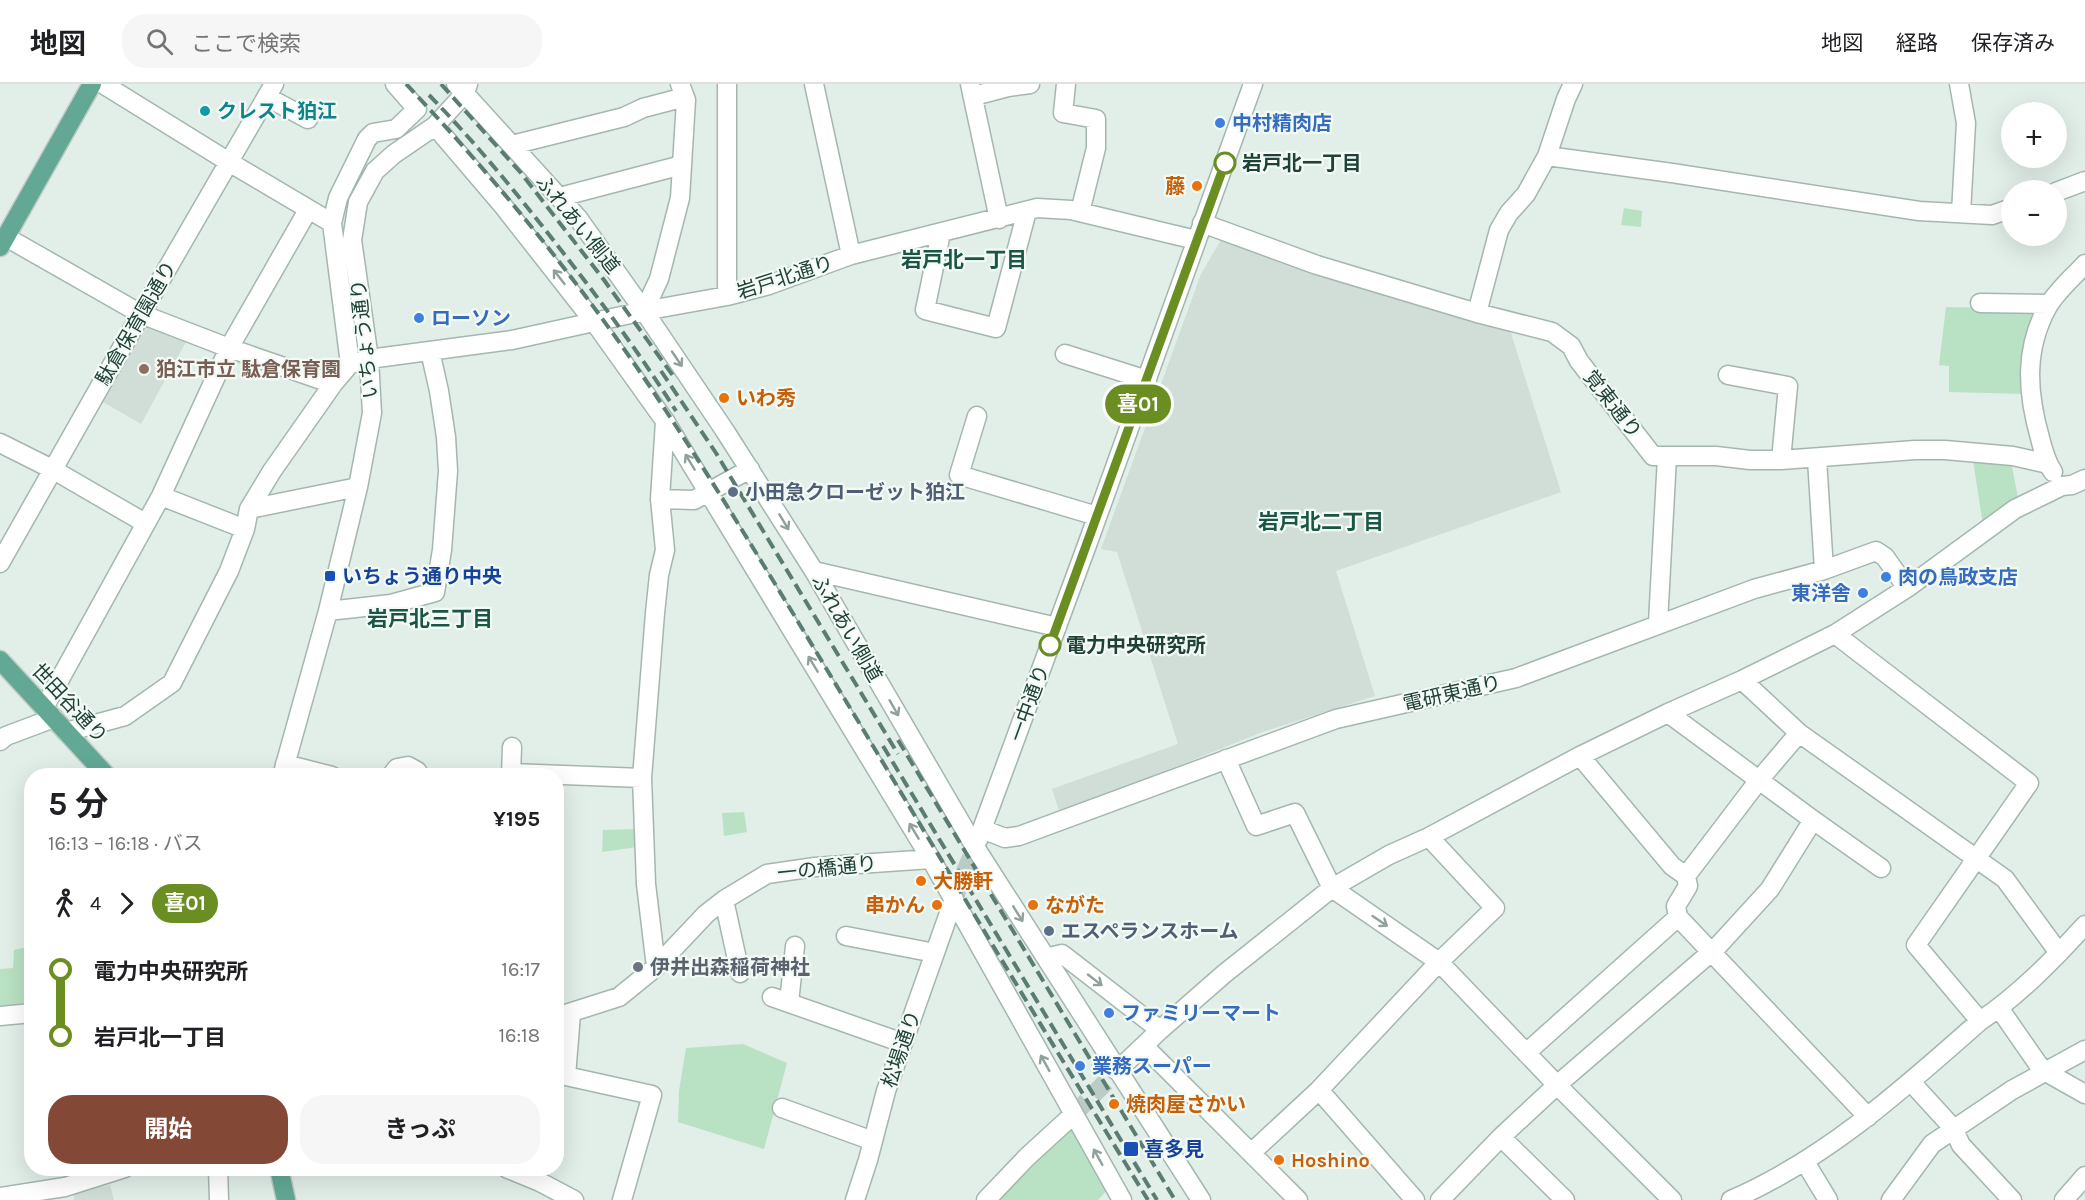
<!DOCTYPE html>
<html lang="ja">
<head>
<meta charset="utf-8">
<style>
  :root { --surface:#fff; --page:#f6f6f6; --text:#202124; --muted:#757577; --line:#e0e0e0; --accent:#844837 }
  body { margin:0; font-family:Karla,"Noto Sans JP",sans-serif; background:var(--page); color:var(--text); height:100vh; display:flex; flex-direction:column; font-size:22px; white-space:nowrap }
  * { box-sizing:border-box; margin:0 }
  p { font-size:20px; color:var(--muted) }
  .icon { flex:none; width:33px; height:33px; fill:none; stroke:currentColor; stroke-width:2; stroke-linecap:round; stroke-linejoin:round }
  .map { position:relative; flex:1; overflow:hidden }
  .side { position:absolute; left:24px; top:684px; width:540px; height:408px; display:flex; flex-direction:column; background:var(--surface); border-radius:24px; box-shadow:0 6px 24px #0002 }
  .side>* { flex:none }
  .badge { padding:0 12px; border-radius:20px; font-size:21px; line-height:39px }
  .buttons { position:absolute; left:2001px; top:18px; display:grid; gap:12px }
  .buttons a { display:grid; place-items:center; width:66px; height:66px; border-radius:50%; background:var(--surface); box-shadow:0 6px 24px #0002; font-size:30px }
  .map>.badge { position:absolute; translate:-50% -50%; box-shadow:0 0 0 3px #fff }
  .legs { display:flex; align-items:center; gap:9px; height:66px; padding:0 24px; font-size:20px }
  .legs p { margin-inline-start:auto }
  .summary { display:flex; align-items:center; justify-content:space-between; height:102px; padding:0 24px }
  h1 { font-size:33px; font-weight:700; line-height:45px }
  .cta { display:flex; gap:12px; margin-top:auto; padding:12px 24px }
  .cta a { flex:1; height:69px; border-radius:24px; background:var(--accent); color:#fff; font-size:24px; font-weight:700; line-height:69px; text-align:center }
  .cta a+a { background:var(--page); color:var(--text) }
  ul { padding:0 24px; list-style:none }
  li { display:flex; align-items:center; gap:21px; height:66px; font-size:22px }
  li i { display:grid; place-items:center; width:9px; height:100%; margin:0 8px; background:currentColor }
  li i::after { content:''; width:15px; height:15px; margin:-8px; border:4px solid; border-radius:50%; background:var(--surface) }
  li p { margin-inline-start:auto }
  li:first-child i { background:linear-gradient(#0000 50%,currentColor 0) }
  li:last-child i { background:linear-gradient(currentColor 50%,#0000 0) }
  header { display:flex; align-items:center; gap:36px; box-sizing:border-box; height:84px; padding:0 30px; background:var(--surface); border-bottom:2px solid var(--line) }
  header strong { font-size:28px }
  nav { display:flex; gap:33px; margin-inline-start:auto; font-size:21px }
  .search { width:420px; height:54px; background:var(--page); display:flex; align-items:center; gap:15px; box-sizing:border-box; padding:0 21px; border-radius:24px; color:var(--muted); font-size:22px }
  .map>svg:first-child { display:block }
</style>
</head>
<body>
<header>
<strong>地図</strong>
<div class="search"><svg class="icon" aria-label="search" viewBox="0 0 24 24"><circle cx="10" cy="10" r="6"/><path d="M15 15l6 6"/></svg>ここで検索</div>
<nav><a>地図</a><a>経路</a><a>保存済み</a></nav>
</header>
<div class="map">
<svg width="2085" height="1116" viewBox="0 0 2085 1116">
  <rect width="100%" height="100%" fill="#e2eee8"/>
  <path fill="#d0ded7" d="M 1222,154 L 1482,241 L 1510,246 L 1561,408 L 1336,487 L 1375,612 L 1265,647 L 1060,729 L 1052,705 L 1178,660 L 1117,468 L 1101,465 L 1201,190 Z
    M 144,240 L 187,256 L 141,340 L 98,315 Z
    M 110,1101 L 114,1116 L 74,1116 L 74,1109 Z"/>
  <path fill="#b9e1c3" d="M 1624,124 L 1642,127 L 1641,143 L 1621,141 Z
    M 1946,223 L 2042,225 L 2026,310 L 1949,308 L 1949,282 L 1939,281 Z
    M 1972,370 L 2010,373 L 2019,419 L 1983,441 Z
    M 744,728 L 747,748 L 724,752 L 722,729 Z
    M 637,745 L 637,763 L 602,768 L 603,746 Z
    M 31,862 L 31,923 L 0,927 L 0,885 L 13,884 L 14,866 Z
    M 743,960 L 787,979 L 764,1065 L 678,1038 L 679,1007 L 686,964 Z
    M 1073,1042 L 1107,1106 L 1098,1116 L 998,1116 Z"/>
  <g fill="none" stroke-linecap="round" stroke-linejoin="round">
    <path stroke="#bbcbc5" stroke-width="18" stroke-dasharray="18 9" stroke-linecap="butt" d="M 954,815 L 975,763
      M 1074,1030 L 1117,987"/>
    <defs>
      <path id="minor" d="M 103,0 L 229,78 L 332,139 L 350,280
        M 456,0 L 578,134 L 644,227 L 725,347 L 814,487 L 975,763 L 1201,1116
        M 814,0 L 851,171
        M 970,0 L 999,135
        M 1066,0 L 1063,29 L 1096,35 L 1096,64 L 1080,128
        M 1959,0 L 1966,39 L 1961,129
        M 974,12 L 1008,3 L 1030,0
        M 267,13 L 308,35
        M 435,42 L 504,123 L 595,239 L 665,337 L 931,775 L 1122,1116
        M 512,61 L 624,33 L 643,24 L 685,13
        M 1547,72 L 1672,89 L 1919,127 L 1992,131 L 2012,124
        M 2056,108 L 2085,97
        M 560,113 L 682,81
        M 332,139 L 338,114 L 367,55 L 373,49 L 396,45 L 417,25 L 395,0
        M 1202,139 L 1317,181 L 1477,229 L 1552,248 L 1571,262 L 1579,277 L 1653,372 L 1716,372 L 1750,376 L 1781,376 L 1915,366 L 1945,366 L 2013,372 L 2048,380
        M 941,149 L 925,226 L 996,244 L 1027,127
        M 6,153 L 141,230 L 229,264 L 333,300
        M 727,212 L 727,0
        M 1980,219 L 2049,220
        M 644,227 L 659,195 L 680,114 L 686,16 L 680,0
        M 1477,229 L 1499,146 L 1509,129 L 1526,110 L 1547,72 L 1566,15 L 1573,0
        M 1065,270 L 1147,296
        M 1728,291 L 1788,302 L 1781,376
        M 977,332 L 959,391 L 1097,432
        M 0,359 L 52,385 L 145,439
        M 1817,375 L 1824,486
        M 2053,388 C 2046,378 2043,366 2040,354 C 2027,308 2024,265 2048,222 C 2057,207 2073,193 2085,180
        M 161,412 L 245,445
        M 660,415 L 694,416 L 750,385
        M 249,425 L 358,403
        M 0,479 L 141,230 L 274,0
        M 814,487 L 1057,543
        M 328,527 L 391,520 L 435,508 L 442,466 L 448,387 L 446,353 L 439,307 L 430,267
        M 1658,539 L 1667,373
        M 1835,550 L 2029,699 L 1916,861 L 1980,937
        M 1742,596 L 1799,649 L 2005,795 L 2059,869
        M 44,624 L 161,412 L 229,264 L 308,126
        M 1668,629 L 1813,736 L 1881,784
        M 66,648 L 125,632 L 172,599 L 229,487 L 245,445 L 249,425 L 272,387 L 333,300 L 350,280 L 369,275 L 512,256 L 644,227 L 727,212 L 769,201 L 851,171 L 1037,124 L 1071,126 L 1196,156
        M 0,657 L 6,652 L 54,634
        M 1580,672 L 1672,782 L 1686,792
        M 1226,675 L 1256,742 L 1295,729 L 1332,804 L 1439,878 L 1557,1001 L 1672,1116
        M 285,680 L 332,692
        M 511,689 L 642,694
        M 282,692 L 328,527 L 358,403 L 372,329 L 369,275 L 352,156 L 358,118 L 375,87 L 394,70 L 435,42 L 465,9 L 468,0
        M 391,692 L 397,684 L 408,682 L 417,687 L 420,692
        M 511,692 L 512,663
        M 982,745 L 1005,754 L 1019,752 L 1336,635 L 1516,594 L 1754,505 L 1824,486 L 1876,467 L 1885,473 L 1907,504
        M 978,756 L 1087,461 L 1253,0
        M 724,816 L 740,889
        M 1678,833 L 1868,1033
        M 846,852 L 935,869
        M 1046,874 L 1062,870 L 1160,946
        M 656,883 L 646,800 L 642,694 L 655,529 L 659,491 L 665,466 L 660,415 L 665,337
        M 772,913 L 903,959
        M 789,919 L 795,862
        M 1999,924 L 2038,980 L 2046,988 L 2085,1010
        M 571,930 L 566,992 L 652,1011 L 622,1116
        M 0,932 L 32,929
        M 556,933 L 619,913 L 656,883 L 706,830 L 724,816 L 767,790 L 815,783 L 931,775
        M 1144,962 L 1298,1116
        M 1526,969 L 1678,833 L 1676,822 L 1688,802 L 1686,792 L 1759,696 L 1799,649
        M 1117,987 L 1160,946 L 1224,890 L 1332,804 L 1389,771 L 1429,753 L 1580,672 L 1668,629 L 1742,596 L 1835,550 L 1907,504 L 2015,425 L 2062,402 L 2072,401 L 2085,395
        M 1911,998 L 1953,1044 L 1961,1061 L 2012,1116
        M 1319,1006 L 1415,1116
        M 782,1024 L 873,1057
        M 1501,1053 L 1565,1116
        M 1251,1069 L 1319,1006 L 1439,878 L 1495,824 L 1429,753
        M 1805,1078 L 1828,1116
        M 218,1084 L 219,1116
        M 506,1084 L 540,1098 L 574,1116
        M 0,1113 L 65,1103 L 125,1084
        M 855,1116 L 868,1076 L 886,1007 L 954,815
        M 986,1116 L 1027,1073 L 1074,1030
        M 1440,1116 L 1501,1053 L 1557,1001 L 1716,864 L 1770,805 L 1813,736
        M 1731,1116 C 1826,1075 1903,1005 1980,937 C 2019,911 2053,876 2085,841
        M 1891,1116 L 1932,1060 L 2012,1006 L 2085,966
        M 2064,1116 L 2085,1092"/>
      <path id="major" d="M 0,163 L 92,0
        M 0,576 L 107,692
        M 279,1084 L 286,1116"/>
    </defs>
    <use href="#minor" stroke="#a4b7af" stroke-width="21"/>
    <use href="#major" stroke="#c1cac7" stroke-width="21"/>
    <use href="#minor" stroke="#fff" stroke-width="18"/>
    <use href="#major" stroke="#62a895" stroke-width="18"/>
    <path stroke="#5b7c73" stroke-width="4" stroke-dasharray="12 6" stroke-linecap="butt" d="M 406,0 C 491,90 570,186 640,288 C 717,401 787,520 858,637 C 954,797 1050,957 1148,1116
      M 441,0 L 521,89 L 604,196 L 674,293
      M 429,11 C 474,57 514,106 554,157 C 597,212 639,268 676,327
      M 661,287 L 716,369 L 898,670
      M 898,656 L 1175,1116
      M 883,662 L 1157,1116"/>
  </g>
  <defs><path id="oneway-shaft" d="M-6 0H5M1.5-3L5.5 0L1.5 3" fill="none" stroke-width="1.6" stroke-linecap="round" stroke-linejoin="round" transform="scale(1.5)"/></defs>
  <g stroke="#90a09b">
    <use href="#oneway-shaft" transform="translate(559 193) rotate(-128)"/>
    <use href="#oneway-shaft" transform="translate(677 275) rotate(56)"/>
    <use href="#oneway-shaft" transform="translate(690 378) rotate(-121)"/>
    <use href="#oneway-shaft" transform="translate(784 438) rotate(59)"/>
    <use href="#oneway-shaft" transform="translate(813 580) rotate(-121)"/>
    <use href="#oneway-shaft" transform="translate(894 624) rotate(60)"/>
    <use href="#oneway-shaft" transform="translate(914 747) rotate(-121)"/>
    <use href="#oneway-shaft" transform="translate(1018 830) rotate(58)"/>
    <use href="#oneway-shaft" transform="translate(1380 837) rotate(34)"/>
    <use href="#oneway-shaft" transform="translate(1095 896) rotate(38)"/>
    <use href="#oneway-shaft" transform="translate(1045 979) rotate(-119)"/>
    <use href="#oneway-shaft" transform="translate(1098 1073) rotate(-119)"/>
  </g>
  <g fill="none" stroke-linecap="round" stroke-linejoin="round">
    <defs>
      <path id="line-1" d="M 1050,561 L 1225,79"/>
    </defs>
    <use href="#line-1" stroke="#fff" stroke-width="14"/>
    <use href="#line-1" stroke="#6b8e23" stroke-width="9"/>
  </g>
  <circle fill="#0f9aa8" stroke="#f3faf6" stroke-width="2" cx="205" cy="27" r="6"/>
  <g fill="#3f7fe0" stroke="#f3faf6" stroke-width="2">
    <circle cx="1220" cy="39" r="6"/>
    <circle cx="419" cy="234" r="6"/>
    <circle cx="1886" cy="493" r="6"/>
    <circle cx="1863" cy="509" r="6"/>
    <circle cx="1109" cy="929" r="6"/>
    <circle cx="1080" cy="982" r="6"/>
  </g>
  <g fill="#fff" stroke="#6b8e23" stroke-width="3">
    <circle cx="1225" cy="79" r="10"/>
    <circle cx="1050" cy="561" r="10"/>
  </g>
  <g fill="#e8710a" stroke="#f3faf6" stroke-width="2">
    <circle cx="1197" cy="102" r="6"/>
    <circle cx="724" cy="314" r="6"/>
    <circle cx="921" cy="797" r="6"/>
    <circle cx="937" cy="821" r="6"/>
    <circle cx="1033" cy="821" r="6"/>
    <circle cx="1114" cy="1020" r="6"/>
    <circle cx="1279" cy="1076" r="6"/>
  </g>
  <circle fill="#8d6e63" stroke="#f3faf6" stroke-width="2" cx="144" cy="285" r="6"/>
  <g fill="#5c6f8a" stroke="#f3faf6" stroke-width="2">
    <circle cx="733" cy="408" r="6"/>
    <circle cx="1049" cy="847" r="6"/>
  </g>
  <g fill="#1a4fb4" stroke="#f3faf6" stroke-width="2">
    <rect x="324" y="486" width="12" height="12" rx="3"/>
    <rect x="1123" y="1057" width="16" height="16" rx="3"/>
  </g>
  <circle fill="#6b7280" stroke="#f3faf6" stroke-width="2" cx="638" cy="883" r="6"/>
  <g text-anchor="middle" stroke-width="4.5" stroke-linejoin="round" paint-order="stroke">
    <g font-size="20" font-weight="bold" fill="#0d838f" stroke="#f3faf6" text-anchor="start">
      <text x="217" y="34">クレスト狛江</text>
    </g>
    <g font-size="20" font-weight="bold" fill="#366cbe" stroke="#f3faf6" text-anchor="start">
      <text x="1232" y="46">中村精肉店</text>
      <text x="431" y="241">ローソン</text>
      <text x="1898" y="500">肉の鳥政支店</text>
      <text x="1851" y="516" text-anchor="end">東洋舎</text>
      <text x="1121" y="936">ファミリーマート</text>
      <text x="1092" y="989">業務スーパー</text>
    </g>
    <g font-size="20" font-weight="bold" fill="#204137" stroke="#f3faf6" text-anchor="start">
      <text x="1242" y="86">岩戸北一丁目</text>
      <text x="1066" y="568">電力中央研究所</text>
    </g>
    <g font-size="20" font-weight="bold" fill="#c56008" stroke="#f3faf6" text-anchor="start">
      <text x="1185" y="109" text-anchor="end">藤</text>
      <text x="736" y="321">いわ秀</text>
      <text x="933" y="804">大勝軒</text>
      <text x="925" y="828" text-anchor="end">串かん</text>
      <text x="1045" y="828">ながた</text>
      <text x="1126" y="1027">焼肉屋さかい</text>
      <text x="1291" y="1083">Hoshino</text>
    </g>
    <g font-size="20" fill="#204137" stroke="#f3faf6">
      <text transform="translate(578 140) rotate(51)" y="7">ふれあい側道</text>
      <text transform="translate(785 193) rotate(-18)" y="7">岩戸北通り</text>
      <text transform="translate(136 239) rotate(-60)" y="7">駄倉保育園通り</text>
      <text transform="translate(364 255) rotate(-96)" y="7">いちょう通り</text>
      <text transform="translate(1613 320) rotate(52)" y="7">覚東通り</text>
      <text transform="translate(847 544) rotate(60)" y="7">ふれあい側道</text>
      <text transform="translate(1452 609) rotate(-13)" y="7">電研東通り</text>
      <text transform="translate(70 619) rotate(47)" y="7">世田谷通り</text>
      <text transform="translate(1029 619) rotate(-70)" y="7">一中通り</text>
      <text transform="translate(827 784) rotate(-6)" y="7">一の橋通り</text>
      <text transform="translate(901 965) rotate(-71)" y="7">松場通り</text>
    </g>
    <g font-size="20" font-weight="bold" fill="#785e54" stroke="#f3faf6" text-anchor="start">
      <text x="156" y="292">狛江市立 駄倉保育園</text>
    </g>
    <g font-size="20" font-weight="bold" fill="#4e5e75" stroke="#f3faf6" text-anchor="start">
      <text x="745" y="415">小田急クローゼット狛江</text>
      <text x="1061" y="854">エスペランスホーム</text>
    </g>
    <g font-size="20" font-weight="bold" fill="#164399" stroke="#f3faf6" text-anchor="start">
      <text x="342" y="499">いちょう通り中央</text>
      <text x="1144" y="1072">喜多見</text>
    </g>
    <g font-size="20" font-weight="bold" fill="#5b616d" stroke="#f3faf6" text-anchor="start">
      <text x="650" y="890">伊井出森稲荷神社</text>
    </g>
    <g font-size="21" font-weight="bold" fill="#1a5546" stroke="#f3faf6">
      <text x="964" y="183">岩戸北一丁目</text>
      <text x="1321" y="445">岩戸北二丁目</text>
      <text x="430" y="542">岩戸北三丁目</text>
    </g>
  </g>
</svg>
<div class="buttons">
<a>+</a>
<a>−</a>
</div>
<b class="badge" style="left:1138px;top:320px;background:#6b8e23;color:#fff">喜01</b>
<section class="side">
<div class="summary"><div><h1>5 分</h1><p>16:13 – 16:18 · バス</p></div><b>¥195</b></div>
<div class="legs"><svg class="icon" aria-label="walk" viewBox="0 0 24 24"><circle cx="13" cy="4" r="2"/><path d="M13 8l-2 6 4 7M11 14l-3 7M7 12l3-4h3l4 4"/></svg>4<svg class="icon" aria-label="forward" viewBox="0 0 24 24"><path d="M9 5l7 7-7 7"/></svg><b class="badge" style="background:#6b8e23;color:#fff">喜01</b></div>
<ul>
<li><i style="color:#6b8e23"></i><b>電力中央研究所</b><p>16:17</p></li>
<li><i style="color:#6b8e23"></i><b>岩戸北一丁目</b><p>16:18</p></li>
</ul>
<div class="cta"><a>開始</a><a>きっぷ</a></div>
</section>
</div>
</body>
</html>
